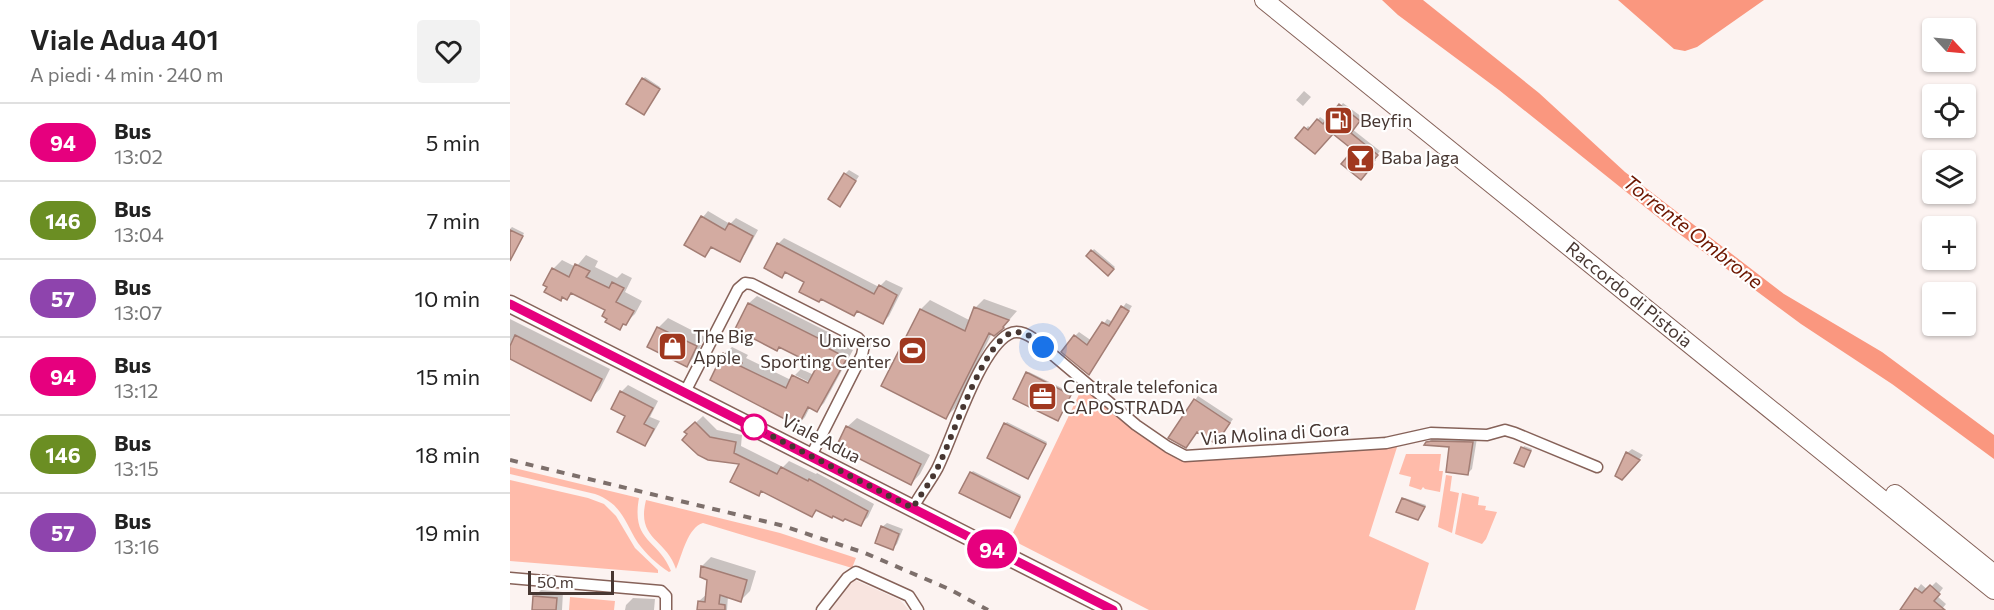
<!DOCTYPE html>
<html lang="it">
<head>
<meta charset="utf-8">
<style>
  :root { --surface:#fff; --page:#f2f2f2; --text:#222; --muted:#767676; --line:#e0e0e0 }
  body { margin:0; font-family:Commissioner,sans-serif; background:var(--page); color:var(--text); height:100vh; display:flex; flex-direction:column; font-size:22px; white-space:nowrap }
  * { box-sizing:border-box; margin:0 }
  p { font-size:20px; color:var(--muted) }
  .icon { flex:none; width:33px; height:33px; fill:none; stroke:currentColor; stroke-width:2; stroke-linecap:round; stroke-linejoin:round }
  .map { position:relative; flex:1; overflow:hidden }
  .sheet { display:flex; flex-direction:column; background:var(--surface); width:510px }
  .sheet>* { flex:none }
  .badge { padding:0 12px; border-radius:20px; font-size:21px; line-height:39px }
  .needle { width:39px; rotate:116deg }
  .fabs { position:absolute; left:1412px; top:18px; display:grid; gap:12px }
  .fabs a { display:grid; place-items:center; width:54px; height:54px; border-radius:6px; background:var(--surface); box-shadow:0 2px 4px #0004; font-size:30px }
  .scale { position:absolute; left:18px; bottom:15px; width:86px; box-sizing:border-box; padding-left:6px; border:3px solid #473732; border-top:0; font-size:16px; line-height:21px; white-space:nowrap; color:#473732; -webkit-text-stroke:4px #fff; paint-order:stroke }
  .you { position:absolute; width:30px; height:30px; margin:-15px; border:4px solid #fff; border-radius:50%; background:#1a73e8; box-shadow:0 0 0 9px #1a73e833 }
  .map>.badge { position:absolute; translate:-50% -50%; box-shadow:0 0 0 3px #fff }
  .round { display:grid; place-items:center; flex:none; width:63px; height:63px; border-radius:6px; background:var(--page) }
  .headline { display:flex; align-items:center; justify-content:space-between; height:102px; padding:0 30px }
  h1 { font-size:28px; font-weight:600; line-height:45px }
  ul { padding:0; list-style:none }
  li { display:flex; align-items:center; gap:18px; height:78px; padding:0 30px; border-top:2px solid var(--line) }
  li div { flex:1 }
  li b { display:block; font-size:22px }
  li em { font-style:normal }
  li .badge { min-width:66px; font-weight:700; text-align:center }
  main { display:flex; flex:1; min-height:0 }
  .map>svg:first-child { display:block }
</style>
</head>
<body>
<main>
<section class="sheet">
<div class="headline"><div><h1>Viale Adua 401</h1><p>A piedi · 4 min · 240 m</p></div><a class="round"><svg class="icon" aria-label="heart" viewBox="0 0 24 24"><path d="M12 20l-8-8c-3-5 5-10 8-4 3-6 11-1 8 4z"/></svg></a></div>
<ul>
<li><span class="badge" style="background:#e6007e;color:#fff">94</span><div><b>Bus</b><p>13:02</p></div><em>5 min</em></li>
<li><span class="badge" style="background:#6b8e23;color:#fff">146</span><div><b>Bus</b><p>13:04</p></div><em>7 min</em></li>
<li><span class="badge" style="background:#8e44ad;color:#fff">57</span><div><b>Bus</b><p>13:07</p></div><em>10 min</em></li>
<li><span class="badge" style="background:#e6007e;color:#fff">94</span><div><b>Bus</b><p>13:12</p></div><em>15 min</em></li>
<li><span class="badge" style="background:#6b8e23;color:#fff">146</span><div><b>Bus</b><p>13:15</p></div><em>18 min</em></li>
<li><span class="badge" style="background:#8e44ad;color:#fff">57</span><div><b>Bus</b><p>13:16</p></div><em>19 min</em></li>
</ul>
</section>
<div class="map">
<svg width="1484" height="610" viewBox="0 0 1484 610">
  <rect width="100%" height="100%" fill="#fcf3f1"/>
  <path fill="#f8e4df" d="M 343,579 L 390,600 L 399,610 L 317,610 Z"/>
  <path fill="#fba" d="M 573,386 L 612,421 L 669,460 L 720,460 L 888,444 L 859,536 L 919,563 L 905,610 L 639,610 L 500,539 Z
    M 896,454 L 931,454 L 929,471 L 933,471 L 930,492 L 915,489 L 913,487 L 911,490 L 899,486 L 901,477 L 889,474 Z
    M 0,467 L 129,498 C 121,543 148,538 161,571 L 159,572 C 147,564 136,554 128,543 C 114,521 112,504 85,494 L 0,474 Z
    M 936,475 L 942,476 L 940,491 L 949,493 L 942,533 L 928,527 Z
    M 0,480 L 78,498 L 94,504 L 106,516 L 125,548 L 148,570 L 148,573 L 0,561 Z
    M 952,493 L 969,497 L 968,505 L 976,506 L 975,510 L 987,512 L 976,539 L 972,544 L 945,534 Z
    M 136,500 L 270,533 L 346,558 L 342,568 L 193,523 C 178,527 172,555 166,569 C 156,538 126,540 136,500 Z
    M 60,597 L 105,601 L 104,610 L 59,610 Z"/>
  <path fill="#fa977f" d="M 872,0 L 913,0 L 1029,93 L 1115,172 L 1274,294 L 1372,352 L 1484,435 L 1484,459 L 1382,384 L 1291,324 L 1160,227 L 989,90 L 888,15 Z
    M 1108,0 L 1254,0 L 1187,47 L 1175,51 L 1164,49 Z"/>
  <path fill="#0003" d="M 135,77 L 150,87 L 135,111 L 133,79 Z
    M 794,91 L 801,97 L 793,106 L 786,100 Z
    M 833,103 L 852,117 L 842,129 L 870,151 L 864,159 L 866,160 L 854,175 L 845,149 L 823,132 L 788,138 L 798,126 L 801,128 L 810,117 L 817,122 Z
    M 339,170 L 349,176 L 330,205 L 335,174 Z
    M 198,211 L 220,224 L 226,218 L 248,230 L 235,254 L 229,260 L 203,246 L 195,255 L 176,244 L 193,217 Z
    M 2,227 L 14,233 L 0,261 L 0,229 Z
    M 274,238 L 369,287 L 376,280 L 393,288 L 379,316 L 373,322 L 349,310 L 344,314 L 296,281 L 276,271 L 272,276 L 268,244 Z
    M 584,249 L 605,267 L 598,274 L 578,256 Z
    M 76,255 L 88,261 L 85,267 L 107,278 L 112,273 L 122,278 L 115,292 L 132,301 L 125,314 L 110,328 L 99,318 L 97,309 L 63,292 L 57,298 L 53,296 L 50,299 L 43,269 L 52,260 L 66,267 Z
    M 247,296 L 318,332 L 316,337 L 343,350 L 314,403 L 307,410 L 300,407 L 295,417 L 288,425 L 214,354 L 222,347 L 238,355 L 236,358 L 281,380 L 284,375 L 284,378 L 304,388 L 305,385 L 285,375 L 291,369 L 304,375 L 309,365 L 270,346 L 227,329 L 239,303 Z
    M 474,299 L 507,311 L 493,327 L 484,334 L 482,333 L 445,408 L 436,417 L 373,386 L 411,309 L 420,300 L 461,321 L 465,308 Z
    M 616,303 L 622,306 L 579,373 L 565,336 L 569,332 L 582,341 L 597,319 L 603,322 Z
    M 158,318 L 195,337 L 186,355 L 177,365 L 148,328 Z
    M 0,319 L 100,369 L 90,389 L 81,399 L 0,358 Z
    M 519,372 L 562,393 L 549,418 L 517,373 Z
    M 118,385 L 148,401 L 140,417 L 150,421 L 141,437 L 134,444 L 117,416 L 111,392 Z
    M 688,396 L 723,419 L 709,439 L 685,400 Z
    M 193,416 L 207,430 L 232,435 L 231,446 L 273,467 L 279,461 L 306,474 L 307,473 L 364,504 L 358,517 L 350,525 L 335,517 L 308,510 L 302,515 L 253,490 L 248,494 L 231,462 L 176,432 Z
    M 347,418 L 420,455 L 410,474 L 401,484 L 337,427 Z
    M 497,422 L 537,442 L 520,475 L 495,424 Z
    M 922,438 L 967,438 L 962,469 L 958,473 L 941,446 L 917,444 Z
    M 1014,446 L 1022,449 L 1015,464 L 1006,462 Z
    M 1122,449 L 1133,455 L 1117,473 L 1117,453 Z
    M 463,471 L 511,495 L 501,515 L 461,473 Z
    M 895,498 L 916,505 L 908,519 L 893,499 Z
    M 377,523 L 393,529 L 387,544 L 383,548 L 372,527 Z
    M 201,557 L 246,571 L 240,591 L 231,600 L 218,596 L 217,610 L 188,610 L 189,601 L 197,594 L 198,579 L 192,576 L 192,566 Z
    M 1426,582 L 1433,588 L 1427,596 L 1436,604 L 1431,610 L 1392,610 L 1411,584 L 1418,590 Z
    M 31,590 L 53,592 L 52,610 L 23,610 L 24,597 Z
    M 123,598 L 145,599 L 144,610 L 115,610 L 116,605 Z"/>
  <path fill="#d3aba1" stroke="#a37d74" stroke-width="1.5" d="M 132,78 L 150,89 L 134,115 L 116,104 Z
    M 829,104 L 850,121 L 841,133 L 868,155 L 862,162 L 864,164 L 851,180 L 831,164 L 843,150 L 823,134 L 805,154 L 785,138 L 794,127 L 798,130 L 807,119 L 813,124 Z
    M 334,173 L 346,181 L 330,207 L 318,199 Z
    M 191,216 L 215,230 L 219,223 L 243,236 L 230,262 L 201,247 L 195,257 L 174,245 Z
    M 0,230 L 13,236 L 0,261 Z
    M 267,243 L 364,294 L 369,285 L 387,295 L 373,324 L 347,311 L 344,316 L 311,299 L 309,302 L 289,292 L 294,282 L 275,272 L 272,278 L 254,268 Z
    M 581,250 L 604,269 L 598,276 L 576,256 Z
    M 65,264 L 80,271 L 76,277 L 99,288 L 102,282 L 114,288 L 106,302 L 124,311 L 116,325 L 113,324 L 110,330 L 95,322 L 97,319 L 92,316 L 95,310 L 61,293 L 57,300 L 52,297 L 51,301 L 34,292 L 37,287 L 33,285 L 42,268 L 59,277 Z
    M 238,303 L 312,340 L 310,344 L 337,358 L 307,412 L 298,407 L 288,426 L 200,380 L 213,353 L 232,363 L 230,366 L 276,388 L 282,375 L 298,383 L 307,366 L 269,347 L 267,351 L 225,329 Z
    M 611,306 L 619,311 L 579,375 L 551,352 L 564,335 L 577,345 L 592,322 L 599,326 Z
    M 464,307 L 499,320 L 493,327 L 494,328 L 484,336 L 479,333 L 436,419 L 371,386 L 410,309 L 455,331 Z
    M 147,327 L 187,346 L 177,367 L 137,347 Z
    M 5,335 L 92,379 L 81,401 L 0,359 L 0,346 Z
    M 516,372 L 561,395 L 548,421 L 503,399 Z
    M 110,391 L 143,408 L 134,424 L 144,429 L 135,446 L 107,432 L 115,416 L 101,409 Z
    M 684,399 L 720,423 L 706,444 L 687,432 L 676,448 L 658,438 Z
    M 185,422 L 200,437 L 226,442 L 224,453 L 267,474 L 271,467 L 298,481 L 299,479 L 358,511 L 351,526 L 335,519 L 333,521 L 323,516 L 322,518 L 306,510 L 302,517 L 251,491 L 249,496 L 220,482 L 229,464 L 198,460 L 188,455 L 172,440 L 177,434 L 174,432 Z
    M 494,423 L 536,444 L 518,479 L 477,458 Z
    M 336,426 L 411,464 L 401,485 L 326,447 Z
    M 922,441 L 963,442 L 958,475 L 936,472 L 939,447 L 914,445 L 916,442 Z
    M 1011,447 L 1021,451 L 1014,467 L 1004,463 Z
    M 1116,452 L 1130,460 L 1112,480 L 1105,476 Z
    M 460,472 L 510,497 L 500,518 L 449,493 Z
    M 892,498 L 915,507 L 908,520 L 886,512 Z
    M 371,526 L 389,534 L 383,550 L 365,543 Z
    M 191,566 L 237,580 L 231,602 L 210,595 L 209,604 L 215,605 L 215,610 L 187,610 L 188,601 L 195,602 L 197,580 L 190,577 Z
    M 1420,585 L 1430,594 L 1424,601 L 1435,610 L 1390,610 L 1405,588 L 1412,593 Z
    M 23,596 L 47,598 L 46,610 L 22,610 Z"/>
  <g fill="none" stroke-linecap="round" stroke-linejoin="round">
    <defs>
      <path id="minor" d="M 175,392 L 228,289 L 235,283 L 242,284 L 348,338 L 354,345 L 352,355 L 301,456
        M 403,508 C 410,494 420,482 427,469 C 443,437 469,350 499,334 C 508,329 517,334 524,339 L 626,425 L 658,447 L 675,456 L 876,443 L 921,433 L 977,435 L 995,430 L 1005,433 L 1087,467
        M 0,578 L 151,591 L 156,596 L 156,610
        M 312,610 L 337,578 L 346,572 L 399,596 L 408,610"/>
      <path id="secondary" d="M 0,304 L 603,610"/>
      <path id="trunk" d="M 754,0 L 1484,590
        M 1385,494 L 1484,574"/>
    </defs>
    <use href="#minor" stroke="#866259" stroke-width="13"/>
    <use href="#secondary" stroke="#866259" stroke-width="19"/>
    <use href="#trunk" stroke="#866259" stroke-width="20"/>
    <use href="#minor" stroke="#fff" stroke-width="10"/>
    <use href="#secondary" stroke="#fff" stroke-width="16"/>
    <use href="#trunk" stroke="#fff" stroke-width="18"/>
    <path stroke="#7d6f6b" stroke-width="4" stroke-dasharray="8 8" stroke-linecap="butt" d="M 0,460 L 270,525 L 355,553 L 439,589 L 478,610"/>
  </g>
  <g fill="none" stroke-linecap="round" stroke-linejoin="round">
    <defs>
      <path id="line" d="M 0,304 L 603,610"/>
    </defs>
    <use href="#line" stroke="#fff" stroke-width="14"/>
    <use href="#line" stroke="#e6007e" stroke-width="9"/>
    <path stroke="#473732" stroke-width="6" stroke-dasharray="0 10.8" d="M 244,427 L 403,508 C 410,495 420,483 427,469 C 442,440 472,344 501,333 C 514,329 524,339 533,347"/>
  </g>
  <defs>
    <symbol id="fuel-square" viewBox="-11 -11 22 22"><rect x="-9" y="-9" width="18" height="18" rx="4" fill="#a0381f" stroke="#fff"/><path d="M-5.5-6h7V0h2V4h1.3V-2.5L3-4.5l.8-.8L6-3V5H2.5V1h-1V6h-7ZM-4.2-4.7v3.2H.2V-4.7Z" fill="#fff"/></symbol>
    <symbol id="bar-square" viewBox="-11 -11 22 22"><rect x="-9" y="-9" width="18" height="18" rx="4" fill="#a0381f" stroke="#fff"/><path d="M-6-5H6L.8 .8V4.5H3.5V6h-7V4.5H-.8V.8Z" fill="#fff"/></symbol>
    <symbol id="shop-square" viewBox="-11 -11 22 22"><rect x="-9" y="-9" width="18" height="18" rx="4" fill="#a0381f" stroke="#fff"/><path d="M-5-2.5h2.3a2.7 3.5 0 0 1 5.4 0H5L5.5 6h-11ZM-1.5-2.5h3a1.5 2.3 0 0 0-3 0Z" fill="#fff"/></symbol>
    <symbol id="stadium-square" viewBox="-11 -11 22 22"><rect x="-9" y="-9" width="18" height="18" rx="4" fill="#a0381f" stroke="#fff"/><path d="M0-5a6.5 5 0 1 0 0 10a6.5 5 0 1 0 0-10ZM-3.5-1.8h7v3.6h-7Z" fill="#fff"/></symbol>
    <symbol id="office-square" viewBox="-11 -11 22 22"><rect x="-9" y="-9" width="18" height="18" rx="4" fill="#a0381f" stroke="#fff"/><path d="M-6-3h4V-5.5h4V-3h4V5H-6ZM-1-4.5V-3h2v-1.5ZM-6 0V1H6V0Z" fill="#fff"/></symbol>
  </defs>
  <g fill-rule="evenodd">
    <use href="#fuel-square" x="812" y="104" width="33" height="33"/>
    <use href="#bar-square" x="834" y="142" width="33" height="33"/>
    <use href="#shop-square" x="146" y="330" width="33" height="33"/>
    <use href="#stadium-square" x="386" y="334" width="33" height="33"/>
    <use href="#office-square" x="516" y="380" width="33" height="33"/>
  </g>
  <circle fill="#fff" stroke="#e6007e" stroke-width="3" cx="244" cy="427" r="12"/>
  <g text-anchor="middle" stroke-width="4.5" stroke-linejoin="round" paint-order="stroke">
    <g font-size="18" fill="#473732" stroke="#fff" text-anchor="start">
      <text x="850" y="127">Beyfin</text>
      <text x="871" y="164">Baba Jaga</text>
      <text x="183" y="343">The Big<tspan x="183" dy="21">Apple</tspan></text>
      <text x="381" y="347" text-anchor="end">Universo<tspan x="381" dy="21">Sporting Center</tspan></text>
      <text x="553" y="393">Centrale telefonica<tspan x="553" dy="21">CAPOSTRADA</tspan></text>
    </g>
    <g font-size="18" fill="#473732" stroke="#fff">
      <text transform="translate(1119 295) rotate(39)" y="6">Raccordo di Pistoia</text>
      <text transform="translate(765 434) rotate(-4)" y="6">Via Molina di Gora</text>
      <text transform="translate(311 439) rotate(27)" y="6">Viale Adua</text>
    </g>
    <g font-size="20" font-style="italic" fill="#6c1600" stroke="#fff">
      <text transform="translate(1183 232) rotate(38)" y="7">Torrente Ombrone</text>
    </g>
  </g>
</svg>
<div class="fabs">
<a><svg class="needle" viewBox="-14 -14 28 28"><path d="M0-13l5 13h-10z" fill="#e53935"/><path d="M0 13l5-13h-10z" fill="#767676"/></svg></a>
<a><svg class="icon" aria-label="locate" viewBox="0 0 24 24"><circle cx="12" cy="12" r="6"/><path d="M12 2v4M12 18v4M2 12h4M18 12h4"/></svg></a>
<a><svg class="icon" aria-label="layers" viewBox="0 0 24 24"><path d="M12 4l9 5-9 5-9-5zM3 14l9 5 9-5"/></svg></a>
<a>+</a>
<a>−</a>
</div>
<div class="scale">50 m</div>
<div class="you" style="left:533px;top:347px"></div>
<b class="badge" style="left:482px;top:549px;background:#e6007e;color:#fff">94</b>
</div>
</main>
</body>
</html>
